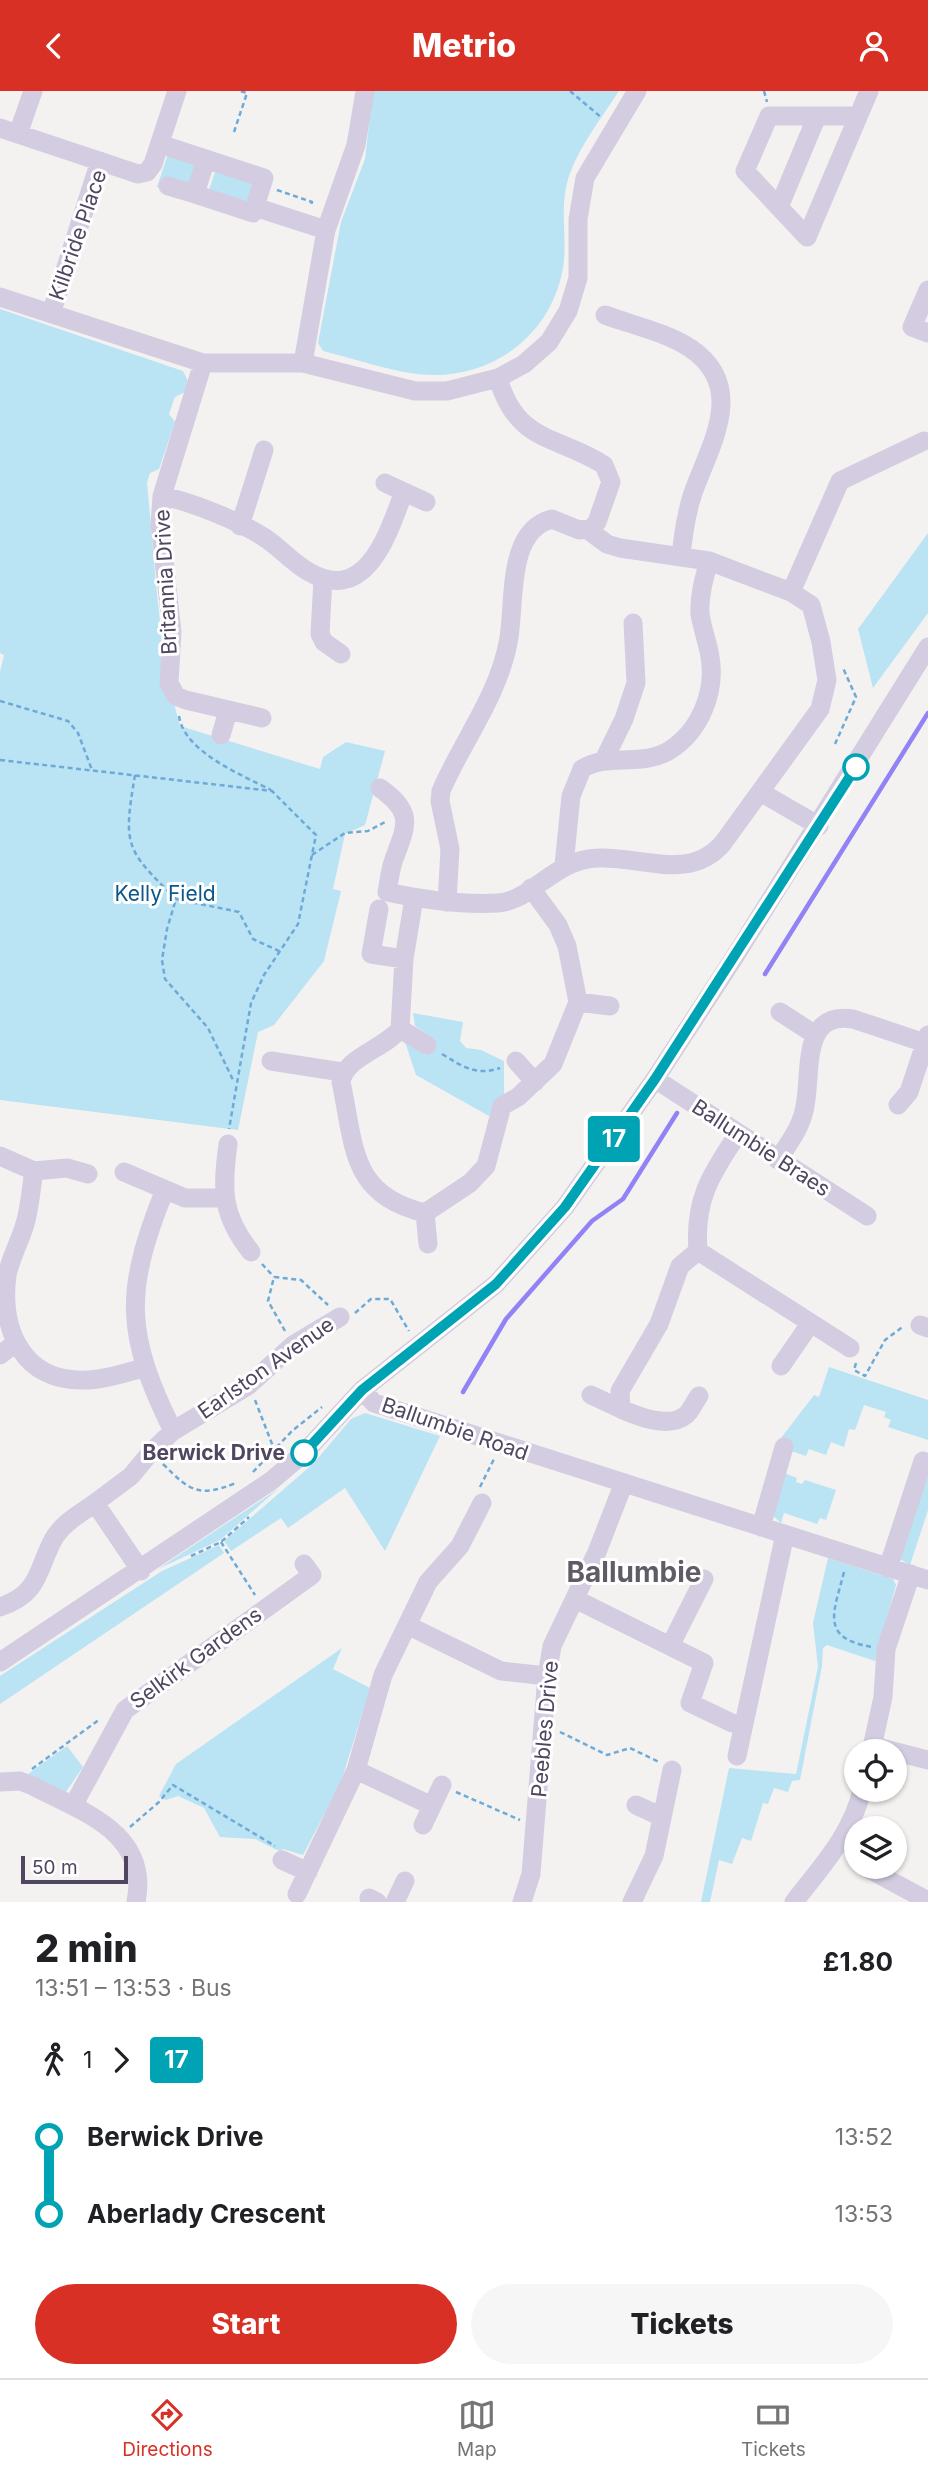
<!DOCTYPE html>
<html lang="en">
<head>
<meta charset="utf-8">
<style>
  :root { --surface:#fff; --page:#f6f6f6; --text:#202124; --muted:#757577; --line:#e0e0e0; --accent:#d93025 }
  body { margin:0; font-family:Inter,sans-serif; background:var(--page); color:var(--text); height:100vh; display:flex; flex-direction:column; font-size:26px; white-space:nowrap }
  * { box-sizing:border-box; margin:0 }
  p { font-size:23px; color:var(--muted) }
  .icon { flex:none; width:38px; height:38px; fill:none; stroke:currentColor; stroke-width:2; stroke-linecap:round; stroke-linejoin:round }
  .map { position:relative; height:1811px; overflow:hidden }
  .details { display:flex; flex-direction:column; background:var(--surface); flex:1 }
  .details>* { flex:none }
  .badge { padding:0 14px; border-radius:5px; font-size:24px; line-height:46px }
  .controls { position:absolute; left:844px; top:1648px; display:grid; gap:14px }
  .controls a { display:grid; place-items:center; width:63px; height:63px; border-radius:50%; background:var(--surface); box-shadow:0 2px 5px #0004; font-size:35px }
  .scale { position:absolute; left:21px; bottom:18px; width:107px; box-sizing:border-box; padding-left:7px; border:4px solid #504660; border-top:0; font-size:19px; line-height:24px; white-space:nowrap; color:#504660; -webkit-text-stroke:5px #fff; paint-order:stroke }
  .map>.badge { position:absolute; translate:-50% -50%; box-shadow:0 0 0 4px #fff }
  .legs { display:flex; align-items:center; gap:10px; height:77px; padding:0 35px; font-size:23px }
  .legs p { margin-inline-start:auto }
  .headline { display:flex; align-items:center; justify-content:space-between; height:119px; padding:0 35px }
  h1 { font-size:38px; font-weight:800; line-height:52px }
  .cta { display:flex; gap:14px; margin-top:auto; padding:14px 35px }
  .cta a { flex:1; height:80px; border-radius:42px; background:var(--accent); color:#fff; font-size:28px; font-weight:800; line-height:80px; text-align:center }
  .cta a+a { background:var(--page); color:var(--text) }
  ul { padding:0 35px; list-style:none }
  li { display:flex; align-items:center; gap:24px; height:77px; font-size:26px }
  li i { display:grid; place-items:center; width:10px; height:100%; margin:0 9px; background:currentColor }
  li i::after { content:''; width:18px; height:18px; margin:-9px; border:5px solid; border-radius:50%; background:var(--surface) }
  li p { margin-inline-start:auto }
  li:first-child i { background:linear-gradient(#0000 50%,currentColor 0) }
  li:last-child i { background:linear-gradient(currentColor 50%,#0000 0) }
  header { display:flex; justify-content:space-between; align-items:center; height:91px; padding:0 35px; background:var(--accent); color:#fff; font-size:32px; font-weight:800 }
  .menu { display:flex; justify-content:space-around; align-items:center; height:98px; border-top:2px solid var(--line); background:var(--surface); font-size:19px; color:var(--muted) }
  .menu a { display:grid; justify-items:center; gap:4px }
  .menu .selected { color:var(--accent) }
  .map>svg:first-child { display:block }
</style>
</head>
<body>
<header><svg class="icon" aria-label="back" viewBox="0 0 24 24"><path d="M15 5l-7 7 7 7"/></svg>Metrio<svg class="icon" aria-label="person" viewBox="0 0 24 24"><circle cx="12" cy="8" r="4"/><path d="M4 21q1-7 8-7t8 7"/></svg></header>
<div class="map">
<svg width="928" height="1811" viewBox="0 0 928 1811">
  <rect width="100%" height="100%" fill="#f3f2f0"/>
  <path fill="#bae3f4" d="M 373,0 L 619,0 C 602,26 581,53 570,82 C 558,115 568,145 563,177 C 550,250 483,294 410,282 C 381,277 351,267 323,260 L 318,252 L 341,131 L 365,68 Z
    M 168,63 L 196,72 L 188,95 L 164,98 L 157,96 Z
    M 216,78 L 253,93 L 250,111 L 209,99 Z
    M 0,218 L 183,280 L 188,290 L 185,301 L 175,306 L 169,323 L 175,331 L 159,378 L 150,382 L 147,392 C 155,472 158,557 180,635 L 320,678 L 323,666 L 346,651 L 385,660 L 365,734 L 345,743 L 333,798 L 341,800 L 324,870 L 274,934 L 258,941 L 238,1039 L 0,1009 L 0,581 L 4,564 L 0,562 Z
    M 928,442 L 928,522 L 873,597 L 858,538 Z
    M 413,922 L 463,931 L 460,950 L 466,957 L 481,959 L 504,970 L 504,1005 L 496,1009 L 489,1025 L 416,984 L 405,951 L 425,964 L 435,948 L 415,935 Z
    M 829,1276 L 928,1309 L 928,1349 L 888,1336 L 891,1329 L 884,1326 L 886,1321 L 864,1314 L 855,1339 L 849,1338 L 844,1356 L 831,1351 L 826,1364 L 809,1358 L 806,1365 L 791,1360 L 781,1347 L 814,1304 L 819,1306 Z
    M 365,1322 L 440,1345 L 385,1460 L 345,1397 L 288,1437 L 281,1427 L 231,1460 L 224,1450 L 314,1372 L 351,1328 Z
    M 784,1382 L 797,1387 L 796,1391 L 802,1393 L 805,1389 L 836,1399 L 826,1429 L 820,1427 L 817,1433 L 784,1422 L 781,1432 L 771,1423 Z
    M 928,1384 L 928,1419 L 910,1474 L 900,1468 Z
    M 278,1398 L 220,1449 L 158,1478 Z
    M 219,1454 L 224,1462 L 0,1613 L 0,1585 L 162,1480 Z
    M 828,1467 L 893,1488 L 896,1494 L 875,1570 L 827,1554 L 823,1557 L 822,1575 L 800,1689 L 792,1690 L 788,1701 L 774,1697 L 768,1713 L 763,1712 L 751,1750 L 742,1747 L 732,1773 L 719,1769 L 710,1811 L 701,1811 L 729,1677 L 796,1683 L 818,1576 L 813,1532 Z
    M 342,1557 L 333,1578 L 370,1597 L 341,1691 L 303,1764 L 283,1758 L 281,1761 L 255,1748 L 220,1746 L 204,1717 L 178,1705 L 166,1709 L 159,1705 L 176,1673 Z
    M 67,1655 L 83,1676 L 65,1702 L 28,1683 Z"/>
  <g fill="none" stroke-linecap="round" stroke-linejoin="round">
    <path stroke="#9182f6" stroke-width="4.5" d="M 765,883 L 928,622
      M 463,1301 L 506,1228 L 592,1130 L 623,1108 L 677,1022"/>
    <path stroke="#6eaad7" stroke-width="2.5" stroke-dasharray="5 3.5" stroke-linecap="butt" d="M 570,0 L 602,27
      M 764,0 L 767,11
      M 234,41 L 247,2 L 240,0
      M 277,99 L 312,111 L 310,116
      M 0,610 L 68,630 L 78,642 L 92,679
      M 179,625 C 184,661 242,684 271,699
      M 835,653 L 856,606 L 843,577
      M 0,669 L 272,700 L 316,744 L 298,833 L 264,884 L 251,912 L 229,1038
      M 135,684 C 123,755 125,758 176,808 L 167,838 L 162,869 L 165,888 L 208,937 L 234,991
      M 312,764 L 345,742 L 368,740 L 387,730
      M 176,808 L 239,821 L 253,848 L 279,860
      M 442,963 C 463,976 476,985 500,977
      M 262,1173 L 274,1186
      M 355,1222 L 371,1208 L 390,1208 L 409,1240
      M 285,1240 L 268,1210 L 274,1186 L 301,1189 L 328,1214
      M 856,1272 L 854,1279 L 865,1285 L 885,1249 L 904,1235
      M 255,1309 L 274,1358
      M 163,1373 C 190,1400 198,1407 236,1392
      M 253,1381 L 292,1340 L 322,1316
      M 480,1396 L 494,1368
      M 221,1451 L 255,1504
      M 191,1465 L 221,1451 L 249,1426
      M 844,1481 C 834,1521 819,1547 872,1556
      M 560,1641 L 607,1664 L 630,1657 L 659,1671
      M 32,1678 L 100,1628
      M 456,1701 L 520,1729
      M 130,1736 L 159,1711 L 173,1694 L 275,1755"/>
    <path stroke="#d4cde1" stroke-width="19" d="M 857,25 L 769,25 L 745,80 L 807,146 L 869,0
      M 0,37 L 138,83 L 147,81 L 153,73 L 177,0
      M 18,43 L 33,0
      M 160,53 L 264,87 L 253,122 L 195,103 L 206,68
      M 168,95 L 195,103
      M 255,116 L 326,139
      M 779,116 L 817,25
      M 928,199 L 912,236 L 928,242
      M 0,206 L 203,272 L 303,272 L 415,300 L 447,300 L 498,287 L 524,273 L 549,251 L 568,220 L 578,187 L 578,128 L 585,87 L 637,0
      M 51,223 L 100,70
      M 605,224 C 632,234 665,241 690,257 C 748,296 710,354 693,402 C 686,423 683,444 681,466
      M 203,272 L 162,405 L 160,433 L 172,541 L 169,592 L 176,605 L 186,609 L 262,627
      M 303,272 L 326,139 L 356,54 L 365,0
      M 385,392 L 426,411
      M 162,405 C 190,410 238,430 262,445 C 279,455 292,472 309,481 C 366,514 388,443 403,403
      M 240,435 L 264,359
      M 323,487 L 320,543 L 324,551 L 341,563
      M 791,501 L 840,390 L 924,350
      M 221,644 L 228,620
      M 604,669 L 624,628 L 636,592 L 633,532
      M 380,697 C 414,722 407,733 394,768 C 390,779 389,791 387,801 C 424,809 461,814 498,812 C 532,810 554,768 598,767 C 642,765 690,791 723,752 L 820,618 L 827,589 L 821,551 L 811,514 L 791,501 L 709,470 L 620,457 L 607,453 L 588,439
      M 762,702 L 819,735
      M 564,774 L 571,705 L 582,678 C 608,661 642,677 670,659 C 700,640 716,601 710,566 C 708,552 702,537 700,523 C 699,505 704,487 709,470
      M 414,807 L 404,868 L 400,938 C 384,958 345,966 341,991 C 355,1056 350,1104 425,1122 L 470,1092 L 486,1075 L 502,1015 L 518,1006 L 553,973 L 578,911 L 567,855 L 558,834 L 531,797
      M 447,811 L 450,758 L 440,710 L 441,700 C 462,651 498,605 508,552 C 516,514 505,440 552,428 L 579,439 L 592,437 L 597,431 L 611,391 L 604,374 C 557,344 517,353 498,287
      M 379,818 L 371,863 L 404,868
      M 578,911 L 610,915
      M 780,921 L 814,943
      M 400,938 L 427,954
      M 271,970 L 342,981
      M 516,970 L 535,991
      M 655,988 L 867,1125
      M 898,1014 L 909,1001 L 928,944
      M 738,1043 C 710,1084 694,1110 698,1160 L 850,1257
      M 228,1053 C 222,1098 221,1124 251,1161
      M 0,1065 L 34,1080 L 67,1077 L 88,1083
      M 778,1069 C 788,1053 800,1038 804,1020 C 813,986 798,920 853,928 L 925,952
      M 34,1080 C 31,1097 30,1116 25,1133 C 20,1150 11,1166 7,1184 C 0,1239 23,1292 86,1289 C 105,1289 126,1281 144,1277
      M 124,1081 L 185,1107 L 223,1107
      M 164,1101 C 124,1201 125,1243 173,1340
      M 425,1122 L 428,1153
      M 698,1160 L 680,1175 L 659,1233 L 620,1300 L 621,1318 C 639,1326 669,1338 686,1324 C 691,1320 695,1310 699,1305
      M 920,1234 L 928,1237
      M 0,1264 L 14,1253
      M 781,1275 L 810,1233
      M 362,1299 L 374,1312 L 928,1489
      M 591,1304 L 621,1318
      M 761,1436 L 784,1356
      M 888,1477 L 923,1370
      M 141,1480 L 95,1412 L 131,1385 L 151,1361 L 173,1340 L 249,1294 L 293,1254 L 340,1226
      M 575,1508 L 704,1572 L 690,1612 L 732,1632
      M 0,1516 C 40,1503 37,1479 53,1449 C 62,1432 80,1423 95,1412
      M 407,1534 L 501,1580 L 547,1585
      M 670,1555 L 704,1488
      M 0,1571 L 271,1390 L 304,1362 L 362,1299 L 496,1193 L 565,1116 L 655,988 L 734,867 L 928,556
      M 873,1655 L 928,1669
      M 871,1661 L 883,1606 L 886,1558 L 911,1483
      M 737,1665 L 785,1443
      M 356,1679 L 432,1715
      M 0,1691 L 20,1690 L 33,1695 C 83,1721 150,1742 136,1811
      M 636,1714 L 662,1726
      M 73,1715 L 125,1619 L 312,1484 L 304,1473
      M 423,1734 L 442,1694
      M 282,1769 L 308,1781
      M 865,1776 L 928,1810
      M 297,1803 L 356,1679 L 383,1584 L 428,1491 L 460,1455 L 482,1412
      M 369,1807 L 377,1811
      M 395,1811 L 405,1790
      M 522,1811 L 531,1783 L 547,1585 L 552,1555 L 597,1461 L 623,1394
      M 632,1811 L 654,1765 L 672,1679
      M 794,1811 C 821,1776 852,1743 862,1699"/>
  </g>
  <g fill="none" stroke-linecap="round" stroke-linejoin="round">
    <defs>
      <path id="line-1" d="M 304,1362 L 362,1299 L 496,1193 L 565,1116 L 655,988 L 856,676"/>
    </defs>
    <use href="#line-1" stroke="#fff" stroke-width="16"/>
    <use href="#line-1" stroke="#00a3b4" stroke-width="10"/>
  </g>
  <g fill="#fff" stroke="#00a3b4" stroke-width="3.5">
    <circle cx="856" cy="676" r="12"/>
    <circle cx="304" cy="1362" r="12"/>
  </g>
  <g text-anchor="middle" stroke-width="6" stroke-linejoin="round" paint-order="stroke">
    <g font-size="21" fill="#504660" stroke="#fff">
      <text transform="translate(78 144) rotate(-71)" y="7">Kilbride Place</text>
      <text transform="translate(166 491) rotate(-93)" y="7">Britannia Drive</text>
      <text transform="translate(761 1057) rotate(33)" y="7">Ballumbie Braes</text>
      <text transform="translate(266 1277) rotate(-35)" y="7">Earlston Avenue</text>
      <text transform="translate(455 1338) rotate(19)" y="7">Ballumbie Road</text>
      <text transform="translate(196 1567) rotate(-36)" y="7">Selkirk Gardens</text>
      <text transform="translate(545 1638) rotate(-85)" y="7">Peebles Drive</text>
    </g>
    <g font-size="21" fill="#0d568b" stroke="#fff">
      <text x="165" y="810">Kelly Field</text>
    </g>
    <g font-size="21" font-weight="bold" fill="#504660" stroke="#fff" text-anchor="end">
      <text x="285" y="1369">Berwick Drive</text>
    </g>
    <g font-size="28" font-weight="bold" fill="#605c66" stroke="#fff">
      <text x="634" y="1491">Ballumbie</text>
    </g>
  </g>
</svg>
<div class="controls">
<a><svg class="icon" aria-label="locate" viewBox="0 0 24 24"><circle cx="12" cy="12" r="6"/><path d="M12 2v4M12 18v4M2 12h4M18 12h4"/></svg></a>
<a><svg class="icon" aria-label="layers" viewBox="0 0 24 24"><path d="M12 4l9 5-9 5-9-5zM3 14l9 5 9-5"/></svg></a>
</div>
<div class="scale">50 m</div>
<b class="badge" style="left:614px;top:1048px;background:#00a3b4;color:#fff">17</b>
</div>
<section class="details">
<div class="headline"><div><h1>2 min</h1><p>13:51 – 13:53 · Bus</p></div><b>£1.80</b></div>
<div class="legs"><svg class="icon" aria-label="walk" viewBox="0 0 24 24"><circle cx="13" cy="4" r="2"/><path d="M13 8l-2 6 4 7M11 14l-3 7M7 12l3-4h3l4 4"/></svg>1<svg class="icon" aria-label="forward" viewBox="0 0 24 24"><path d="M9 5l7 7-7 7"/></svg><b class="badge" style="background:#00a3b4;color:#fff">17</b></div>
<ul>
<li><i style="color:#00a3b4"></i><b>Berwick Drive</b><p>13:52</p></li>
<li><i style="color:#00a3b4"></i><b>Aberlady Crescent</b><p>13:53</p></li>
</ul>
<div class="cta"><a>Start</a><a>Tickets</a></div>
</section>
<nav class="menu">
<a class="selected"><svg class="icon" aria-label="directions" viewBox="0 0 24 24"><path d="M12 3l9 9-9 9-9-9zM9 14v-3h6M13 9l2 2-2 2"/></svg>Directions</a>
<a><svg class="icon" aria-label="map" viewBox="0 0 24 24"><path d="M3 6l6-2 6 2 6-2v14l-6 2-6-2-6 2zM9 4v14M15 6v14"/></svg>Map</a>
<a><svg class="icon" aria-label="tickets" viewBox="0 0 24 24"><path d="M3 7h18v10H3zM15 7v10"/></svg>Tickets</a>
</nav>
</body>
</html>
